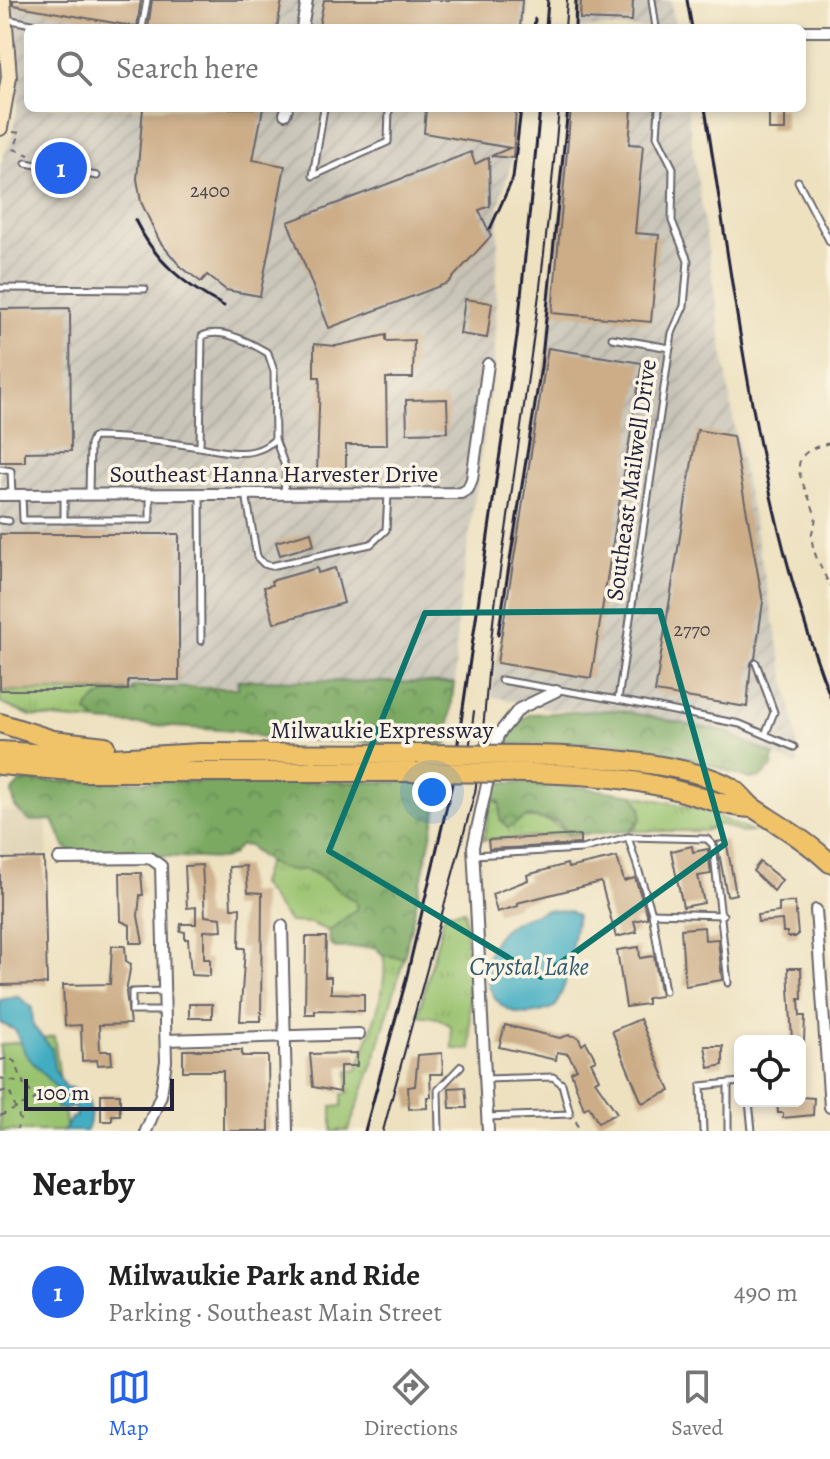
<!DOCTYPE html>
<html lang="en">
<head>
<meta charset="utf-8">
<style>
  body { margin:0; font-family:Alegreya,serif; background:#f2f2f2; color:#222 }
  .controls { position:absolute; right:24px; bottom:24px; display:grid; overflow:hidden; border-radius:12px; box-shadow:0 4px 12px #0003 }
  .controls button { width:72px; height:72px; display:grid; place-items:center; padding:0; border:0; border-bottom:2px solid #e0e0e0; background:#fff; color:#222; font:40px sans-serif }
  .scale { position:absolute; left:24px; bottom:20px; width:150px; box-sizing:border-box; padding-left:8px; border:4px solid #22223b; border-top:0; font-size:22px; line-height:28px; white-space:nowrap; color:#22223b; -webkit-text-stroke:6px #fcf5e5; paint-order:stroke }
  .you { position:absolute; left:432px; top:792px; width:28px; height:28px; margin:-20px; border:6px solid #fff; border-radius:50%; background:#1a73e8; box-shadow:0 0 0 12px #1a73e833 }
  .badge { display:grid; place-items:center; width:52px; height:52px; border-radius:50%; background:#2563eb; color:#fff; font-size:26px; font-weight:700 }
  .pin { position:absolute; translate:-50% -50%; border:4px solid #fff; box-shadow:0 2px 8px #0006 }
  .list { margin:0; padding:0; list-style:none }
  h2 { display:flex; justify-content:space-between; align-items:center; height:104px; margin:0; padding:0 32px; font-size:34px }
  h2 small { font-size:26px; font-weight:400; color:#767676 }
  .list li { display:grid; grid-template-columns:52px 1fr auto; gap:24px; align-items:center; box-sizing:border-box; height:112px; padding:0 32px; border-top:2px solid #e0e0e0 }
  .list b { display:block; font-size:30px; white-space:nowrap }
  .list p { margin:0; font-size:26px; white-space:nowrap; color:#767676 }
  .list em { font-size:26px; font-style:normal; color:#767676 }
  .icon { flex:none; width:44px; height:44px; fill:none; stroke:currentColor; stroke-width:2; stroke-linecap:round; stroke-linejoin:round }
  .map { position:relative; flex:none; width:830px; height:1131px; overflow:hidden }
  .search { position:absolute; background:#fff; box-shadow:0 4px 12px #0003; left:24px; right:24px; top:24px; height:88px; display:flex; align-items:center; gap:20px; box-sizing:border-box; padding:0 28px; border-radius:12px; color:#767676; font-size:30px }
  .sheet { height:216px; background:#fff }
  nav { display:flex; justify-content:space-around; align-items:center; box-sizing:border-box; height:112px; border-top:2px solid #e0e0e0; background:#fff; font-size:22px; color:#767676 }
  nav a { display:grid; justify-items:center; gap:4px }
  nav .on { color:#2563eb }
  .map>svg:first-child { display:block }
</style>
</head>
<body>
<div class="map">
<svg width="830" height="1131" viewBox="0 0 830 1131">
  <defs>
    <pattern id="industrial-furrows" width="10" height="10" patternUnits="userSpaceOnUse" patternTransform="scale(2)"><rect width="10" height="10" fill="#c8c4b8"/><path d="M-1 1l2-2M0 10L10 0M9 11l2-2" fill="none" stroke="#aca89f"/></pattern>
    <pattern id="grass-tufts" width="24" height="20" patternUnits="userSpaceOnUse" patternTransform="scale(2)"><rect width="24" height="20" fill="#9ac36f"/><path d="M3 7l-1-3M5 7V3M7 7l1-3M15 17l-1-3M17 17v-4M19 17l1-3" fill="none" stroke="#84a761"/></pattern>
    <pattern id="forest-crowns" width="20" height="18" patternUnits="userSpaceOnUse" patternTransform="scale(2)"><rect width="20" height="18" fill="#7ba962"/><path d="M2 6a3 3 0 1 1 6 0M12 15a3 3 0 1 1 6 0" fill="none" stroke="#648952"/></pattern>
  </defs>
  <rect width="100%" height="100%" fill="#fcf5e5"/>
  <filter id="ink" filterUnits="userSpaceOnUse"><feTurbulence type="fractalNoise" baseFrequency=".0125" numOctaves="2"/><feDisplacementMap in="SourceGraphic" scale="16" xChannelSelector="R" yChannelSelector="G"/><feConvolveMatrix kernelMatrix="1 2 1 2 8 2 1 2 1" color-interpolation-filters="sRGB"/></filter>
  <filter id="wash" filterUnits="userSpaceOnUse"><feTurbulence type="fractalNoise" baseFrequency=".006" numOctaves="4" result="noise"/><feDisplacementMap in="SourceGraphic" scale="32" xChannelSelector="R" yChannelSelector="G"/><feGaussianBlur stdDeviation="1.8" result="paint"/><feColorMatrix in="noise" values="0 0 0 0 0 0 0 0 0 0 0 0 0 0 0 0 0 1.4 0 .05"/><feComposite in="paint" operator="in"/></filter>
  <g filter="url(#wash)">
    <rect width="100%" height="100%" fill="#ede1c0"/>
    <polygon fill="#dfd3b5" points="0,810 46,816 48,855 0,854"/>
    <g fill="url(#industrial-furrows)">
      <polygon points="12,0 528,0 526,28 28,28 28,108 515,108 511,162 499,206 494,364 457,622 455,688 132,685 132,694 0,694 0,166 13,134 18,100"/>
      <polygon points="579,0 671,0 675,28 578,28"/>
      <polygon points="571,108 687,108 735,431 796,730 798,766 726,734 615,712 549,709 491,696 547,348"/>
    </g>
    <g fill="url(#grass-tufts)" stroke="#5e7255" stroke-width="2">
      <polygon points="0,691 116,691 89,706 88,712 98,722 31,716 0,703"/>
      <polygon points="634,795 700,809 752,832 742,833 720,824 705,831 629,831 637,827 641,808"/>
      <path d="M492 798 501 805 500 819C531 818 545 813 570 835L483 840Z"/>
      <path d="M267 863C280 867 293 867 305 870 325 874 337 893 355 900L357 909 329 931 310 923 289 922 260 884Z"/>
      <polygon points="465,910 471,1049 453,1049 451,1026 438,1018 418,1015 445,913"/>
      <path d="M383 955 404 958 373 1064 348 1131H332V1107L342 1106V1094L348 1093V1071L357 1070C367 1041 391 983 383 955Z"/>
    </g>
    <g fill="url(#forest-crowns)" stroke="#4e664e" stroke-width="2">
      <path d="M238 680 454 683 447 744 273 739 235 731 98 722 87 712C93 693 116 691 133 691V687L238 688Z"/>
      <polygon points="617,710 725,732 774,755 772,767 761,777 750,779 688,757 613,742 504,745 517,723 530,714"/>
      <path d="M21 781 443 782 404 958 383 955 375 947 336 948 330 945 329 931 357 909 355 900C337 893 325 875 306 870 302 869 297 871 293 870 274 869 262 859 249 846L240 845 232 855 223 859C173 857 124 853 74 854L65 847 53 820 29 821 15 807 12 791Z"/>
      <polygon points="496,782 565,785 634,795 641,808 641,819 629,831 570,835 558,822 528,816 508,828 500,819 500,802 492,798"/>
    </g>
    <polygon fill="#9ac36f" stroke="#5e7255" stroke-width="2" points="54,1036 67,1131 0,1131 0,1045"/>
    <g fill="#43adc2" stroke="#32687e" stroke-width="2">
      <path d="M546 910 570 911 577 916 565 984 556 1006C493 1037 468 967 501 932 513 919 531 916 546 910Z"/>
      <path d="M18 996 32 1008 33 1026 52 1049 54 1068 65 1087C90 1090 95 1110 87 1131H64L71 1118 76 1117 75 1109 70 1105 69 1109 57 1108V1089L26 1055 15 1030 0 1023V1000Z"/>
    </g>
    <g id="blocks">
      <g fill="#ccad88">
        <polygon points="13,0 141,0 137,27 13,5"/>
        <polygon points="152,0 282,0 277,28 148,28"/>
        <polygon points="324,0 522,0 520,28 332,28 319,26"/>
        <polygon points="581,0 633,0 632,21 580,19"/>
        <polygon points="143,108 263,108 253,160 285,166 260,296 226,290 207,275 201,282 180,266 160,242 141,202 137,179"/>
        <polygon points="426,108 516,108 513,158 491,156 510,148 424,133"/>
        <polygon points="571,108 632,108 629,144 643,145 635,233 659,235 651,322 552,313"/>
        <rect x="769" y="108" width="16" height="22"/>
        <polygon points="471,152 475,164 489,157 490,206 479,210 491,236 448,283 329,328 288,222"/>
        <polygon points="465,299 492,303 487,338 460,334"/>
        <polygon points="70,308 71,451 25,452 25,462 0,462 0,309"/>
        <polygon points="386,335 386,341 414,340 413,378 386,378 387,445 346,445 346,473 317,472 320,377 314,377 314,344 336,346"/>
        <polygon points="548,348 642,363 591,678 497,663"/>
        <polygon points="447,399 448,432 407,433 406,400"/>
        <polygon points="697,430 733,436 763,602 755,658 751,663 747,707 655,692"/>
        <polygon points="311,532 314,545 280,555 276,542"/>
        <polygon points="0,534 179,534 179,680 128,680 128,690 0,690"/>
        <polygon points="317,568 318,573 335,568 344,603 274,623 264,587 272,585 271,581"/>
        <polygon points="580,835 580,844 489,849 488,840"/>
        <polygon points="726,840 736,894 727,896 717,842"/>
        <polygon points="692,846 693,852 708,849 711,874 698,876 704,903 683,907 671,851"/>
        <polygon points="617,857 624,881 635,878 647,914 647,918 634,921 637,932 616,937 601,882 517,903 518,906 497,912 492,894 528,880 527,875 567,864 568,868"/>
        <polygon points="44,858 47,984 0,985 0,859"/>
        <polygon points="760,862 782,880 774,891 753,871"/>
        <polygon points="202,865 205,916 221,918 222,930 204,931 204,959 210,959 210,976 191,975 188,939 185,939 185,932 180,931 181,924 196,924 196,907 187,908 185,866"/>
        <polygon points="246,866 248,892 262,893 261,1021 240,1021 245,948 239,948 240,908 231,908 229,867"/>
        <polygon points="120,873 141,873 143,895 140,895 138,916 143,943 130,943 130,925 121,921"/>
        <polygon points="795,902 798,935 795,937 787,937 787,932 783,932 782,920 758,922 757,915 779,912 779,903"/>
        <polygon points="704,927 705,940 718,939 722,980 685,986 681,929"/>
        <polygon points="306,937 326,937 325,977 331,977 331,993 364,994 364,1011 315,1010 315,1014 305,1014"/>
        <polygon points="112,946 125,946 126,961 131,964 126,992 130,1024 99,1025 100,1051 111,1051 112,1064 98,1065 97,1060 82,1061 81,1025 65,1026 63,985 110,984"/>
        <polygon points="639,947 640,958 654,956 661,996 647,998 647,1004 626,1007 617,950"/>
        <polygon points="788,968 801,968 802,999 799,999 800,1016 805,1016 804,1041 792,1041"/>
        <rect x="189" y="1004" width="23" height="14"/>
        <polygon points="640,1019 670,1091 642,1103 612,1031"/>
        <polygon points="505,1025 560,1038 569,1035 578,1037 582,1045 586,1042 596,1060 591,1062 599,1079 595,1081 617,1113 598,1123 589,1106 584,1109 571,1072 577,1069 568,1054 557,1052 556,1060 499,1047"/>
        <polygon points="705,1046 723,1046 723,1065 709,1068"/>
        <polygon points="183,1050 242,1050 242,1056 268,1056 269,1131 223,1131 223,1071 183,1071"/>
        <polygon points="357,1053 357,1066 340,1066 340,1092 313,1087 310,1054"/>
        <polygon points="442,1053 443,1074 430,1074 431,1097 427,1097 427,1108 409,1109 408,1087 415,1086 418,1055"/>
        <polygon points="465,1087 467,1108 450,1108 449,1088"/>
        <polygon points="101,1094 120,1094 120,1115 112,1115 112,1121 101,1121"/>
        <polygon points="800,1097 814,1098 813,1115 783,1118 783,1113 778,1113 777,1101 800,1101"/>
      </g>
    </g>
  </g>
  <g filter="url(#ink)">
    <use href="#blocks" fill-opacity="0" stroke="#69656a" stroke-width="2"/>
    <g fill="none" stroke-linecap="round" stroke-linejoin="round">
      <defs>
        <g id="lane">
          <polyline points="652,0 656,28"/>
          <polyline points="6,19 52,28"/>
          <polyline points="142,28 147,0"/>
          <polyline points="324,108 313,176 388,142 389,108"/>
          <polyline points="26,163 97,176"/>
          <polyline points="798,181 830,242"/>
          <polyline points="0,288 145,289"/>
          <polyline points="612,338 670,348"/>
          <polyline points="275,439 286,469 284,493"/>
          <polyline points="0,469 11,471 12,494"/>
          <path d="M89 494 90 444 93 437C126 437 159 441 192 446 211 448 235 456 254 451 262 449 270 444 275 439L274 371 268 353C251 343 222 327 202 336L200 447"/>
          <polyline points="246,494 257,557 264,564 271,566 371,544 386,530 388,495"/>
          <polyline points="22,495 23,520 150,520 150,495"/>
          <polyline points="200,495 201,641"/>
          <polyline points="0,520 9,521"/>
          <polyline points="64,520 64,496"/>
          <polyline points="756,663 774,712 766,733"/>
          <polyline points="501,680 618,700 672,333 684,306 688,261 672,221 673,168 657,136 659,108"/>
          <polyline points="618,700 740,724 794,747"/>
          <polyline points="628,837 652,913 665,991"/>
          <polyline points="473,855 582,849 628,837 707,839 713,845 728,983"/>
          <polyline points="652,913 723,915"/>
          <polyline points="164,991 132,992 132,1011 164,1011"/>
          <polyline points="486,1079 553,1077 562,1084 570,1114 487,1117"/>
          <polyline points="749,1101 752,1131"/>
          <polyline points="439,1131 438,1090 461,1066"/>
          <polyline points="703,1131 701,1086 740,1082"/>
          <polyline points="728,1131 728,1083"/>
        </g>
        <g id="street">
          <polyline points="302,28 307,0"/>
          <polyline points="802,31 830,31"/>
          <polyline points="285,114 287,108"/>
          <polyline points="0,495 461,493 468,489 472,479 488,364"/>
          <polyline points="59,859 150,858 161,866 166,1061 161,1095 146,1131"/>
          <polyline points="816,910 830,1107"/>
          <polyline points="282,926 287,1131"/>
          <polyline points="166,1040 359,1034"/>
          <polyline points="488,1131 473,847 498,735 519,709 556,691"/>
        </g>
        <polyline id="secondary" points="0,128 9,77 3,0"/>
        <g id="highway">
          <polyline points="0,723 53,740 105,746"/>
          <polyline points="0,751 112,758 200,753 420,754"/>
          <path d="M533 755C583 756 690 762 732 788 741 793 746 803 755 809 781 826 807 841 830 863"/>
          <polyline points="0,765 84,772 416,772"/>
          <path d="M529 773C571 774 613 776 654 785 688 791 718 806 752 808"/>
        </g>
      </defs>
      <use href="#lane" stroke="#69656a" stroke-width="9"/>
      <use href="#street" stroke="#69656a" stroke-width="14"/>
      <use href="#secondary" stroke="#69656a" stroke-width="18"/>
      <use href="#highway" stroke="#69656a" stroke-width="22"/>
      <g stroke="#69656a" stroke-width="2" stroke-dasharray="6 6" stroke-linecap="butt">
        <polyline points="13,132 20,133 14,149 29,155"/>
        <path d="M830 443C776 455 807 483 815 515 817 522 813 526 812 533 810 550 823 571 830 586"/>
        <polyline points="0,1060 9,1058 15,1062 24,1084 0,1078"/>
        <polyline points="0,1092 9,1090 20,1120 17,1129"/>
        <polyline points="0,1116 36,1099 25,1085"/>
        <polyline points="576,1121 579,1131"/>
      </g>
      <use href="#lane" stroke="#fff" stroke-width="5"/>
      <use href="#street" stroke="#fff" stroke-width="10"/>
      <use href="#secondary" stroke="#f9e7c3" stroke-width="14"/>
      <use href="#highway" stroke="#f0c369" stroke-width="18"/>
      <g stroke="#22223b" stroke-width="2">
        <polyline points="565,28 567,0"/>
        <polyline points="467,766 474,711"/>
        <path d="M383 1131 475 792C486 727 487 662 496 598 520 435 545 273 559 108"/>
      </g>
      <g stroke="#22223b" stroke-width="3">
        <polyline points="687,0 692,28"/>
        <polyline points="534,28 535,19"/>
        <polyline points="546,28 548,0"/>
        <polyline points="575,28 576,0"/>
        <path d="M705 108C737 306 758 508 830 696"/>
        <path d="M135 220C155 261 184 285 224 306"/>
        <polyline points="490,229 513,178 521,108"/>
        <polyline points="498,635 541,367 568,108"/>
        <polyline points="365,1131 405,984 452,784 517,336 540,108"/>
      </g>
      <defs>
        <g id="highway-bridge">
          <polyline points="420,754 533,755"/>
          <polyline points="416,772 529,773"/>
        </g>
      </defs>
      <use href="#highway-bridge" stroke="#69656a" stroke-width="22" stroke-linecap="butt"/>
      <use href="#highway-bridge" stroke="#f0c369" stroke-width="18"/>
    </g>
  </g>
  <path fill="none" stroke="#0f766e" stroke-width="6" stroke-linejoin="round" d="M660 611 725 844 541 977 329 851 425 613Z"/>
  <g text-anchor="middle" stroke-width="7" stroke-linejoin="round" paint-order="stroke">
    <g font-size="20" fill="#4c454e">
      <text x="210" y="197">2400</text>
      <text x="692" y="636">2770</text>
    </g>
    <g font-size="24" fill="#22223b" stroke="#fcf5e5">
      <text x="274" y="482">Southeast Hanna Harvester Drive</text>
      <text transform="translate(631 480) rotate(-82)" y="8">Southeast Mailwell Drive</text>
      <text x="382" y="738">Milwaukie Expressway</text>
    </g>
    <g font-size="26" font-style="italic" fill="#2f5a71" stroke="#fcf5e5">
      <text x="529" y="975">Crystal Lake</text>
    </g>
  </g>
</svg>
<div class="controls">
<button><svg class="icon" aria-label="locate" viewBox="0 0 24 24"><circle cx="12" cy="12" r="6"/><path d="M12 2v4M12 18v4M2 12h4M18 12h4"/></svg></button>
</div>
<div class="scale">100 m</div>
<div class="you"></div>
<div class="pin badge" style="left:61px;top:168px">1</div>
<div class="search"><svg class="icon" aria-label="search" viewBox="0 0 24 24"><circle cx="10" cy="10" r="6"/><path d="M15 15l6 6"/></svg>Search here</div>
</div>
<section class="sheet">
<h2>Nearby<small></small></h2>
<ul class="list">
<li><span class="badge">1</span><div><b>Milwaukie Park and Ride</b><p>Parking · Southeast Main Street</p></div><em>490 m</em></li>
</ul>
</section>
<nav>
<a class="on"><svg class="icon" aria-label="map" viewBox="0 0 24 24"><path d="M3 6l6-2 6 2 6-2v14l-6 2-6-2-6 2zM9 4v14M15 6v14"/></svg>Map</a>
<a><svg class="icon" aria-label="directions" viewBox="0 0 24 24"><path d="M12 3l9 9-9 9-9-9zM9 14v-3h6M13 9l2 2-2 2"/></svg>Directions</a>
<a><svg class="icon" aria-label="saved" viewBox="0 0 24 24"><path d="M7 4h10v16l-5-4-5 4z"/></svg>Saved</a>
</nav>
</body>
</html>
